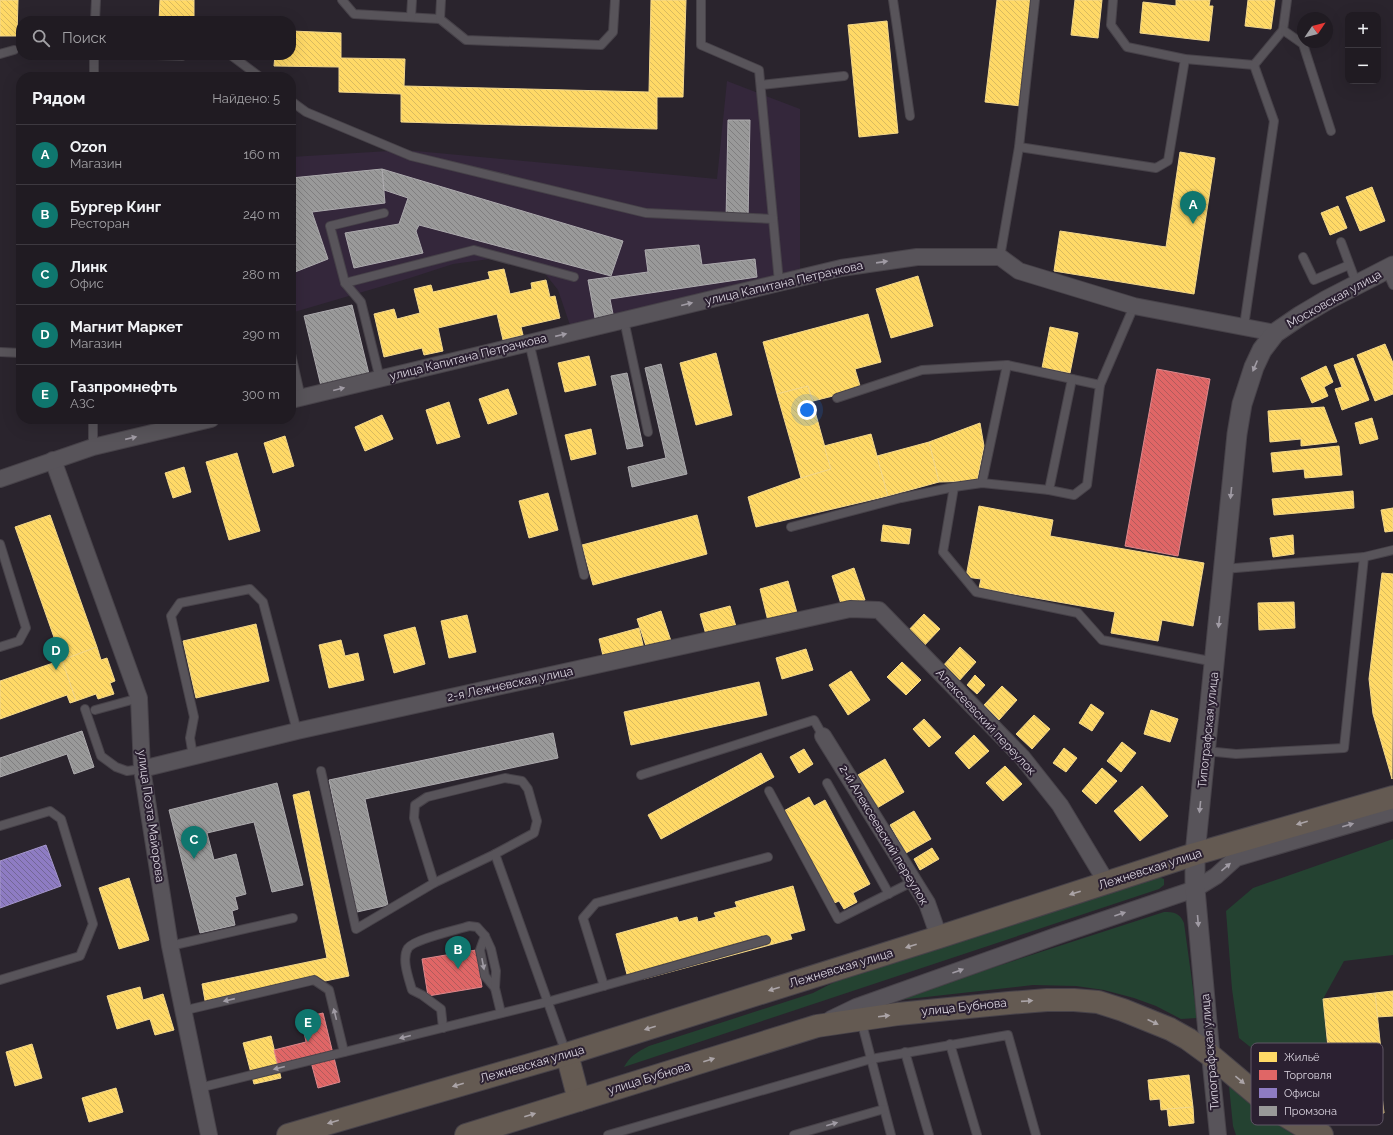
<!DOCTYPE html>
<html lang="ru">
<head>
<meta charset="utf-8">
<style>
  body { margin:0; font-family:Raleway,sans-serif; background:#28242a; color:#f1f3f6 }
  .controls { position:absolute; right:12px; top:12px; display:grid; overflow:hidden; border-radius:8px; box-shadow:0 4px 16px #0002 }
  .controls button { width:36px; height:36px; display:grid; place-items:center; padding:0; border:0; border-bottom:1px solid #3d3940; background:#201b22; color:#f1f3f6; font:20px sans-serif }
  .compass { position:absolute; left:1297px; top:12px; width:36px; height:36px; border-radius:50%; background:#201b22; box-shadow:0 4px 16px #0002; rotate:55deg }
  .you { position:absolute; left:807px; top:410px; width:14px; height:14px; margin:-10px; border:3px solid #fff; border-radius:50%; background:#1a73e8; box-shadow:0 0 0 6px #1a73e833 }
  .badge { display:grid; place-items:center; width:26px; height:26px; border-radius:50%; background:#0f766e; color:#fff; font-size:13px; font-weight:700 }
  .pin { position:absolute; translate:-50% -33px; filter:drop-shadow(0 1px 2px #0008) }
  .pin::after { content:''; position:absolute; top:21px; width:14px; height:12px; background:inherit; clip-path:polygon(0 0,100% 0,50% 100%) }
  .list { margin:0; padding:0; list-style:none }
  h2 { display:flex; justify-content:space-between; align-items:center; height:52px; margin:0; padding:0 16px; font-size:17px }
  h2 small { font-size:13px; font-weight:400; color:#a2a1a5 }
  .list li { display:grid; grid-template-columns:26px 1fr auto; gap:12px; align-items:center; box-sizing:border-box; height:60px; padding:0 16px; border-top:1px solid #3d3940 }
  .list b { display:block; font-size:15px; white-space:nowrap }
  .list p { margin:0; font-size:13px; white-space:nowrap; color:#a2a1a5 }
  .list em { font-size:13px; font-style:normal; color:#a2a1a5 }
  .icon { flex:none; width:22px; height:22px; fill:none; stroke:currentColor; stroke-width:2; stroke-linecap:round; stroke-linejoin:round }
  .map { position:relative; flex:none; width:1393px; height:1135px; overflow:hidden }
  .search { position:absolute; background:#201b22; box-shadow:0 4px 16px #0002; left:16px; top:16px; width:280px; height:44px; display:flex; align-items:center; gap:10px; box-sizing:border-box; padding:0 14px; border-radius:16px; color:#a2a1a5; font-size:15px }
  .panel { position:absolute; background:#201b22; box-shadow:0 4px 16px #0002; left:16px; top:72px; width:280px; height:352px; border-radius:16px }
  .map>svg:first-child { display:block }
</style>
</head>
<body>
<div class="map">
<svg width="1393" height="1135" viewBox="0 0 1393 1135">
  <defs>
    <pattern id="homes-back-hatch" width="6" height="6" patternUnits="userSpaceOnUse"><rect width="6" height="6" fill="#ffd966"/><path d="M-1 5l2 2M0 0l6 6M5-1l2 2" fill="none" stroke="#d9ba5f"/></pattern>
    <pattern id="shops-back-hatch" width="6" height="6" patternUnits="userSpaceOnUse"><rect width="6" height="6" fill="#e06666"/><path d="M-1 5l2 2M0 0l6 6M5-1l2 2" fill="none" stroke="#b15b5c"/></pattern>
    <pattern id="offices-back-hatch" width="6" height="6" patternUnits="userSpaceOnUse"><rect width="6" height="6" fill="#8e7cc3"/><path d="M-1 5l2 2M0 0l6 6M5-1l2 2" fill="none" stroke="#736796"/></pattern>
    <pattern id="industry-back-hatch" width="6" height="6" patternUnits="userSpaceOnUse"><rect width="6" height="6" fill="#999"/><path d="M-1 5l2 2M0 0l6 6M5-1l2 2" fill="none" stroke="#7f7e7f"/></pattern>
  </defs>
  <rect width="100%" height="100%" fill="#2a242d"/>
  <polygon fill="#34273b" points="727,81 800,109 800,286 573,334 558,290 543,271 497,258 453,264 410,278 291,313 291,157 405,150 717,179"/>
  <g fill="#244231">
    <polygon points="1393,839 1393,955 1344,961 1323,999 1332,1112 1239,1038 1232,989 1226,911 1253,888"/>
    <path d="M1159 877 1164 879V885L1159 889 624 1067C630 1056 637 1052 649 1046L813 993 858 970Z"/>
    <path d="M1164 912C1174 912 1180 913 1184 923L1197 1018 1181 1019 1156 1006 1134 998 1104 990 1076 986 1033 985 890 1001Z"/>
    <polygon points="1229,1086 1264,1116 1294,1135 1236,1135 1233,1126"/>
  </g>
  <g fill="url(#homes-back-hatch)" stroke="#f4d88b">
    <polygon points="0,0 18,0 17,36 0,36"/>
    <polygon points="160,0 194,0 194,21 159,21"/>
    <polygon points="651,0 686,0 683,97 657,97 657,129 401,122 401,94 339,92 339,67 274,66 275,55 291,55 291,31 341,33 341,58 405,59 404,86 649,92"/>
    <polygon points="997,0 1034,0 1021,106 985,102"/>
    <polygon points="1075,0 1102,0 1098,38 1071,35"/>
    <polygon points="1176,0 1210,0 1209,6 1213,6 1209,41 1140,33 1143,2 1176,6"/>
    <polygon points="1248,0 1275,0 1271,29 1245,26"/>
    <polygon points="887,21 898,133 859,137 848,25"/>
    <polygon points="1180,152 1215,158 1194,294 1054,271 1060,231 1166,247"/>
    <polygon points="1372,187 1385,221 1360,231 1346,197"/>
    <polygon points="1338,206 1347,228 1330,235 1321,213"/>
    <polygon points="504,269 510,294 532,289 531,283 546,280 550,297 555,296 560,318 521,327 523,335 503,340 497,314 438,328 443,351 424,355 422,348 384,357 374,314 394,309 397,319 420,313 414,289 431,285 433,292 490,279 488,272"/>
    <polygon points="918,276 933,326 891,338 876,289"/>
    <polygon points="868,314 881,362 855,369 861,389 813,401 808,386 777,394 763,342"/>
    <polygon points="1050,327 1078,333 1070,373 1042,368"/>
    <polygon points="1385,344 1393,363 1393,394 1375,401 1357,355"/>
    <polygon points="716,353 732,415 696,425 680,363"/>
    <polygon points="589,356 596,385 565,392 558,363"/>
    <polygon points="1353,358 1369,400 1342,410 1335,389 1342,387 1334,365"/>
    <polygon points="1326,366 1333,382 1324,387 1328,396 1312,403 1301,378"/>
    <polygon points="808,386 831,469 801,478 777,394"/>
    <polygon points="508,389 517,414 488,424 479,399"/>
    <polygon points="449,402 460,437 437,444 426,410"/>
    <polygon points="1324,407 1337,442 1301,446 1301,439 1270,442 1268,411"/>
    <polygon points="382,415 393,439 365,451 355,427"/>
    <polygon points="1372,418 1378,439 1360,444 1355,423"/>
    <polygon points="980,423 984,446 977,481 939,482 929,442"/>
    <polygon points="591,429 596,454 571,460 565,435"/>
    <polygon points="871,434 888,496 756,527 748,497 801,478 831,469 824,446"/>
    <polygon points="285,436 294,466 273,473 264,443"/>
    <polygon points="929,442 939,482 888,496 877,456"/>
    <polygon points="1339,446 1342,475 1305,478 1304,469 1273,472 1271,453"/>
    <polygon points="237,453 260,531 229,540 206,462"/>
    <polygon points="184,467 191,492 173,498 165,473"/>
    <polygon points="1353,491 1354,508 1274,515 1272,499"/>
    <polygon points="548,493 558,530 529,538 519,501"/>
    <polygon points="979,506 1053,520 1050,536 1204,563 1193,626 1162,620 1158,641 1111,633 1115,612 979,588 981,579 966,577"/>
    <polygon points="1393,508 1393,531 1385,532 1381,510"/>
    <polygon points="50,515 97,647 62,660 15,527"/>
    <polygon points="697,515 707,554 593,585 582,545"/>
    <polygon points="883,525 911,529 909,544 881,541"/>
    <polygon points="1293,535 1294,554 1273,557 1270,538"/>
    <polygon points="854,568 865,600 842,607 832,576"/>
    <polygon points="1382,573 1393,574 1392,779 1373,714 1369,679"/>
    <polygon points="788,581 797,613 768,621 760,589"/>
    <polygon points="1294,602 1295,628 1259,630 1258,603"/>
    <polygon points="730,606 737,630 707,638 700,614"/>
    <polygon points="661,611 671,641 647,649 637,619"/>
    <polygon points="924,614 940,629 920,650 904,635"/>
    <polygon points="467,615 476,652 449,658 441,621"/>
    <polygon points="256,624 269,681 196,698 183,641"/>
    <polygon points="415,627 425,664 394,673 384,635"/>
    <polygon points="639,628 644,649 604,660 599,639"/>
    <polygon points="341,640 345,656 358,653 364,680 329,688 319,645"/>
    <polygon points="97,647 101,660 107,658 115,681 110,683 114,694 98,699 96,694 76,701 62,660"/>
    <polygon points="960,647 976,662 958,682 942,667"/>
    <polygon points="806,649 813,670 782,679 776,658"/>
    <polygon points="62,660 76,701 70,703 67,695 0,719 0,681"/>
    <polygon points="902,662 921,680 906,695 887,677"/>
    <polygon points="851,671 870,700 848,715 829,685"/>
    <polygon points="975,675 985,685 977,694 967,685"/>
    <polygon points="759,682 767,715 631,745 624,712"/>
    <polygon points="1002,686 1017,700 999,720 984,705"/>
    <polygon points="1091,704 1104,713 1092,731 1079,723"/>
    <polygon points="1151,710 1178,719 1170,742 1144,734"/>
    <polygon points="1034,715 1050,729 1032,749 1016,734"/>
    <polygon points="924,719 941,737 929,747 913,729"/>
    <polygon points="974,735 989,751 969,769 955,753"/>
    <polygon points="1122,742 1136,753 1121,772 1107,761"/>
    <polygon points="1064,748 1077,758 1066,772 1053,763"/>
    <polygon points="804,749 813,764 799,773 790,757"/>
    <polygon points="761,753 774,777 661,839 648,815"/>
    <polygon points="885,759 904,792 877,808 858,775"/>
    <polygon points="1005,766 1022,784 1003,801 986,783"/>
    <polygon points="1102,768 1117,781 1096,804 1082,791"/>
    <polygon points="1142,786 1168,816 1140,841 1114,811"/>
    <polygon points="309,791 349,976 206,1006 202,984 327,958 293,795"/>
    <polygon points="809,797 814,806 825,800 870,884 853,893 857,902 844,909 839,901 832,904 782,812"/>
    <polygon points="914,811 931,839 906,853 890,825"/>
    <polygon points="932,848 939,859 920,870 914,859"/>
    <polygon points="129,878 149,940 119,949 99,888"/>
    <polygon points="793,886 805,930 790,934 792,939 644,979 643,974 628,978 616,934 677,917 679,922 697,917 698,922 716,917 714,913 737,907 735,902"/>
    <polygon points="140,987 143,1000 163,994 174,1030 155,1035 150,1019 117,1029 107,996"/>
    <polygon points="1393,991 1393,1016 1377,1017 1375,993"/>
    <polygon points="1375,993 1382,1060 1330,1067 1323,999"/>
    <polygon points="271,1036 281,1078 254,1084 243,1043"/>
    <polygon points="32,1044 42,1078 15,1086 6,1052"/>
    <polygon points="1348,1064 1352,1099 1382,1096 1384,1113 1337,1119 1330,1067"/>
    <polygon points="1189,1075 1193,1107 1161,1110 1160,1099 1150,1100 1148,1080"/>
    <polygon points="116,1088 123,1112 89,1122 82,1098"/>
    <polygon points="1193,1107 1194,1123 1169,1126 1167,1109"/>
  </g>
  <g fill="url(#shops-back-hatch)" stroke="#de878b">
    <polygon points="1157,369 1210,379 1178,556 1125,546"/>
    <polygon points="476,950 482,987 428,996 422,959"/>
    <polygon points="323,1013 340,1082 318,1088 311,1062 279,1070 274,1050 306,1042 301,1018"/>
  </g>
  <polygon fill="url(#offices-back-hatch)" stroke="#a597cc" points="46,845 61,886 0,908 0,861"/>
  <g fill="url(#industry-back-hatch)" stroke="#adabae">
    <polygon points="728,120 750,120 748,220 726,220"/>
    <polygon points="382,169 623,241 611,276 419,225 416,231 423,253 354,268 345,233 399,224 408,198 384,190"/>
    <polygon points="382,169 385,203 312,212 328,259 295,272 291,262 291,178"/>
    <polygon points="699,245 702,265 755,259 757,277 610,299 613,314 595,318 588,280 648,272 645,250"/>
    <polygon points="352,305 369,374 321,386 304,316"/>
    <polygon points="661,364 687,474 632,487 628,467 666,458 645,368"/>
    <polygon points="627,373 643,446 627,449 611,376"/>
    <polygon points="82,731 94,767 74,774 67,754 0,777 0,758"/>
    <polygon points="553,733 558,758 365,799 388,905 357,912 329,780"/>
    <polygon points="277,783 303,885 272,892 254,822 207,833 214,860 236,854 246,894 235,897 238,909 232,911 235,925 200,933 169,810"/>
  </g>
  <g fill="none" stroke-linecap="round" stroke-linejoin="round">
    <defs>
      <g id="service">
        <polyline points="342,0 354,14 440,19"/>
        <polyline points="441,0 440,19 466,40 601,45 613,32 615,0"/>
        <polyline points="701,0 701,45 759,70 779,282"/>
        <polyline points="893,0 910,116"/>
        <polyline points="1113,0 1111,25 1127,47 1185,59 1254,65 1283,30 1287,0"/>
        <polyline points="411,17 412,0"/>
        <polyline points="95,21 96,0"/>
        <polyline points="1283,30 1303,44 1331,131"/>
        <polyline points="0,54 14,50"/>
        <polyline points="156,55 182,56"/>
        <polyline points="232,56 260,77"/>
        <polyline points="94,77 94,55"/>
        <polyline points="761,85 844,76"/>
        <polyline points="291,101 306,112 411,156 646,213 773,219"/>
        <polyline points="1019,147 1035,0"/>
        <polyline points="1341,242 1357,285"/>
        <polyline points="1000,257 1019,147 1156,168 1168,161 1185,59"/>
        <polyline points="1303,257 1314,280 1349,265"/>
        <polyline points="1386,269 1393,285"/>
        <polyline points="345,283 474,250 574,277"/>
        <polyline points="624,320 648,432"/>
        <polyline points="1244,326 1274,121 1254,65"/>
        <polyline points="529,342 584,575"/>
        <polyline points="0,352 21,353"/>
        <polyline points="291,354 301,398"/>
        <polyline points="380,379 361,302 345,283 330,226 384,213"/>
        <polyline points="837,398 922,370 1007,365 1100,385 1134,306"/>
        <polyline points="93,419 93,447"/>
        <polyline points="982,483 1007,365"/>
        <polyline points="954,487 943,552 976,592 1078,613 1102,640 1215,662"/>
        <polyline points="1049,490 1072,379"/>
        <polyline points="791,527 901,498 954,487 982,483 1049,490 1074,495 1087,485 1100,385"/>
        <polyline points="0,544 26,628 19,641 0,647"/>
        <polyline points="1224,569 1364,557 1393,550"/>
        <polyline points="85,709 101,756 116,767 127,771 142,769"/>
        <polyline points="95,710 139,698"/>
        <polyline points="1206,751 1236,754 1344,748 1364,557"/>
        <polyline points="193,756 190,738 194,717 171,616 180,603 250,589 263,602 297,731"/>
        <polyline points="321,771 356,929 434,883 495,854"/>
        <polyline points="641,775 814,720 823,736"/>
        <polyline points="827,783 889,894"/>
        <polyline points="769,791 838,919 914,881"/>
        <polyline points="0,826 50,811 61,819 93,924 80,956 0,980"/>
        <polyline points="434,883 414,818 415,805 427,797 505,778 522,781 528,789 537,821 534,833 495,854 566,1053"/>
        <polyline points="485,936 480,950 483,965 485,976 495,988"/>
        <polyline points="170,946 293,918"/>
        <polyline points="604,986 583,918 596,903 768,857"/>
        <polyline points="182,1011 314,980 329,990 344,1052"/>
        <polyline points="861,1020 891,1135"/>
        <path d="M443 1028 441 1009 422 995 412 990C409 979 401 959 408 948 414 939 457 930 469 926L477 927 485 936 491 949 496 971 495 988 501 1013"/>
        <polyline points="950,1044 977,1135"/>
        <polyline points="905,1052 929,1135"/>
        <polyline points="199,1088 547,1002 766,940"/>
        <polyline points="608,1135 871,1059 1008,1035 1036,1135"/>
        <polyline points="794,1135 884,1109"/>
      </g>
      <g id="minor">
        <polyline points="291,400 841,268 917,257 1000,257 1019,271 1134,306 1275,333"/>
        <polyline points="53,460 139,698 142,769 170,946 209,1135"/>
        <polyline points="0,479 93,447 211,419"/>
        <polyline points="823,736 927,903 939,937"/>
        <polyline points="142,769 297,731 850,609 879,610 1022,757 1060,805 1107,883"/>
        <polyline points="831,1019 856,1007 1056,936 1195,889 1216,876 1236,858 1393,812"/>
        <polyline points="1210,1055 1218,1135"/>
      </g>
      <polyline id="tertiary" points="1210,1055 1195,889 1195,854 1237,434 1242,404 1254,367 1262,350 1275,333 1300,316 1327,300 1393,266"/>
      <g id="trunk">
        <polyline points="567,1054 579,1100"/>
        <polyline points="288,1135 567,1054 939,937 1195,854 1393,797"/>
        <polyline points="466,1135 817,1026 898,1014 1009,1003 1047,1000 1074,1000 1098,1002 1123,1010 1170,1029 1188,1039 1210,1055 1274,1109 1314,1133 1322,1135"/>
      </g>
    </defs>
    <use href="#service" stroke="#474249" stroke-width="10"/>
    <use href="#minor" stroke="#474249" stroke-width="18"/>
    <use href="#tertiary" stroke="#474249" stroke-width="21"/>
    <use href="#trunk" stroke="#474249" stroke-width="24"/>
    <use href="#service" stroke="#58545a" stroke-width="8"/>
    <use href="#minor" stroke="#58545a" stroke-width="16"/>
    <use href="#tertiary" stroke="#58545a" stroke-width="19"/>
    <use href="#trunk" stroke="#645a52" stroke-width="22"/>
  </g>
  <defs><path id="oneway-solid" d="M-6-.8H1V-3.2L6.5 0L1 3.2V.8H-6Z"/></defs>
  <g fill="#a09ba4">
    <use href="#oneway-solid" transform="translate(882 262) rotate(-8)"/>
    <use href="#oneway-solid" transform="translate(687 304) rotate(-14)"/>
    <use href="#oneway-solid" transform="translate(561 335) rotate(-13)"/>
    <use href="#oneway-solid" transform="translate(1255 366) rotate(113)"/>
    <use href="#oneway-solid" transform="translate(339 389) rotate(-14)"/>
    <use href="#oneway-solid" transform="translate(131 438) rotate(-13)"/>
    <use href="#oneway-solid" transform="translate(1231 493) rotate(96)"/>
    <use href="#oneway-solid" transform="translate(1219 622) rotate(96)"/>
    <use href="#oneway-solid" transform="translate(1200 807) rotate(96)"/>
    <use href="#oneway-solid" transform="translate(1348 825) rotate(-16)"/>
    <use href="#oneway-solid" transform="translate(1226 867) rotate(-40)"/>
    <use href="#oneway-solid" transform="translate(1120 914) rotate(-19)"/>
    <use href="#oneway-solid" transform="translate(1198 921) rotate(85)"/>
    <use href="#oneway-solid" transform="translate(483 964) rotate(79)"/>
    <use href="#oneway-solid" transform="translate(958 971) rotate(-20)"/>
    <use href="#oneway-solid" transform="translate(229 1000) rotate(167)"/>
    <use href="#oneway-solid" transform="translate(335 1014) rotate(-104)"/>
    <use href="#oneway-solid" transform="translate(405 1037) rotate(166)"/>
    <use href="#oneway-solid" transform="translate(279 1068) rotate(166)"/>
    <use href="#oneway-solid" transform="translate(832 1124) rotate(-16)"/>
  </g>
  <g fill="#aba4a7">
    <use href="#oneway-solid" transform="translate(1302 823) rotate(164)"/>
    <use href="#oneway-solid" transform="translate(1075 893) rotate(162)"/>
    <use href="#oneway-solid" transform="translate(911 946) rotate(162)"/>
    <use href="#oneway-solid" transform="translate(774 989) rotate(163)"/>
    <use href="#oneway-solid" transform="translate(1027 1001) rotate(-4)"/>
    <use href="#oneway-solid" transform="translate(884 1016) rotate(-7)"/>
    <use href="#oneway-solid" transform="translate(1153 1022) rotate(25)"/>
    <use href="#oneway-solid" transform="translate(650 1028) rotate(163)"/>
    <use href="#oneway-solid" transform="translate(709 1060) rotate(-17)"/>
    <use href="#oneway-solid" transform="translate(1240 1080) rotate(40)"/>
    <use href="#oneway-solid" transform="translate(458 1085) rotate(164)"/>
    <use href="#oneway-solid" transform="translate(530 1115) rotate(-17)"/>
    <use href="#oneway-solid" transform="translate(333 1122) rotate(164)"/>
  </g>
  <g text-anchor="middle" stroke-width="4" stroke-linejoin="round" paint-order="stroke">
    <g font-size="12" fill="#dbd5e0" stroke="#2b2031">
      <text transform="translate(784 283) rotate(-13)" y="4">улица Капитана Петрачкова</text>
      <text transform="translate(1334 299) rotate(-29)" y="4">Московская улица</text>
      <text transform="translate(468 357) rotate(-14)" y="4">улица Капитана Петрачкова</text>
      <text transform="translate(510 684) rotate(-12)" y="4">2-я Лежневская улица</text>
      <text transform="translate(986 722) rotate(47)" y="4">Алексеевский переулок</text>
      <text transform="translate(1208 730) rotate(-84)" y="4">Типографская улица</text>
      <text transform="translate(151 816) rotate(82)" y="4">улица Поэта Майорова</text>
      <text transform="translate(884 835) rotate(59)" y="4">2-й Алексеевский переулок</text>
      <text transform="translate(1150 869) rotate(-18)" y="4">Лежневская улица</text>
      <text transform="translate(841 968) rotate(-17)" y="4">Лежневская улица</text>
      <text transform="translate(964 1007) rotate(-6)" y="4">улица Бубнова</text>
      <text transform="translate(1210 1052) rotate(-95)" y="4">Типографская улица</text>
      <text transform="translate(532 1064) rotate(-16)" y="4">Лежневская улица</text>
      <text transform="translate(649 1078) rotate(-17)" y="4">улица Бубнова</text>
    </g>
  </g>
  <rect x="1251" y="1043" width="132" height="82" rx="6" fill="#2b2031" stroke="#605666" stroke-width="1"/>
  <rect x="1259" y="1052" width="18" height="10" fill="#ffd966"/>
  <rect x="1259" y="1070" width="18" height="10" fill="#e06666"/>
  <rect x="1259" y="1088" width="18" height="10" fill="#8e7cc3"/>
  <rect x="1259" y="1106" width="18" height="10" fill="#999"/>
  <g font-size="11" fill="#dbd5e0">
    <text x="1284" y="1061">Жильё</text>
    <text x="1284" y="1079">Торговля</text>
    <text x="1284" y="1097">Офисы</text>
    <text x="1284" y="1115">Промзона</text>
  </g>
</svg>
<div class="controls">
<button>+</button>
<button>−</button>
</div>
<svg class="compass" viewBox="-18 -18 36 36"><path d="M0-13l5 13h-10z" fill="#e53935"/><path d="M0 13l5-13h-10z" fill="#a2a1a5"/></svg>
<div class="you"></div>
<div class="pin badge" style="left:1193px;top:224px">A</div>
<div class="pin badge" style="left:458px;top:969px">B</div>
<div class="pin badge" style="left:194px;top:859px">C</div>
<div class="pin badge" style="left:56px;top:670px">D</div>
<div class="pin badge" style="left:308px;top:1042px">E</div>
<div class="search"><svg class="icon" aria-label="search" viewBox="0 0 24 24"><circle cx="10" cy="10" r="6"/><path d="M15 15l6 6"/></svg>Поиск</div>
<section class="panel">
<h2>Рядом<small>Найдено: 5</small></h2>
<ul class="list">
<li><span class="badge">A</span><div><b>Ozon</b><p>Магазин</p></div><em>160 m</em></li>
<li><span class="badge">B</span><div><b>Бургер Кинг</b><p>Ресторан</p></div><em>240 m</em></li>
<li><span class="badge">C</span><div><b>Линк</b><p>Офис</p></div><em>280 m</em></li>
<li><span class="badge">D</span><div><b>Магнит Маркет</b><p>Магазин</p></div><em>290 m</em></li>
<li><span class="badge">E</span><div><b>Газпромнефть</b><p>АЗС</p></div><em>300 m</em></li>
</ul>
</section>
</div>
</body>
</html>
